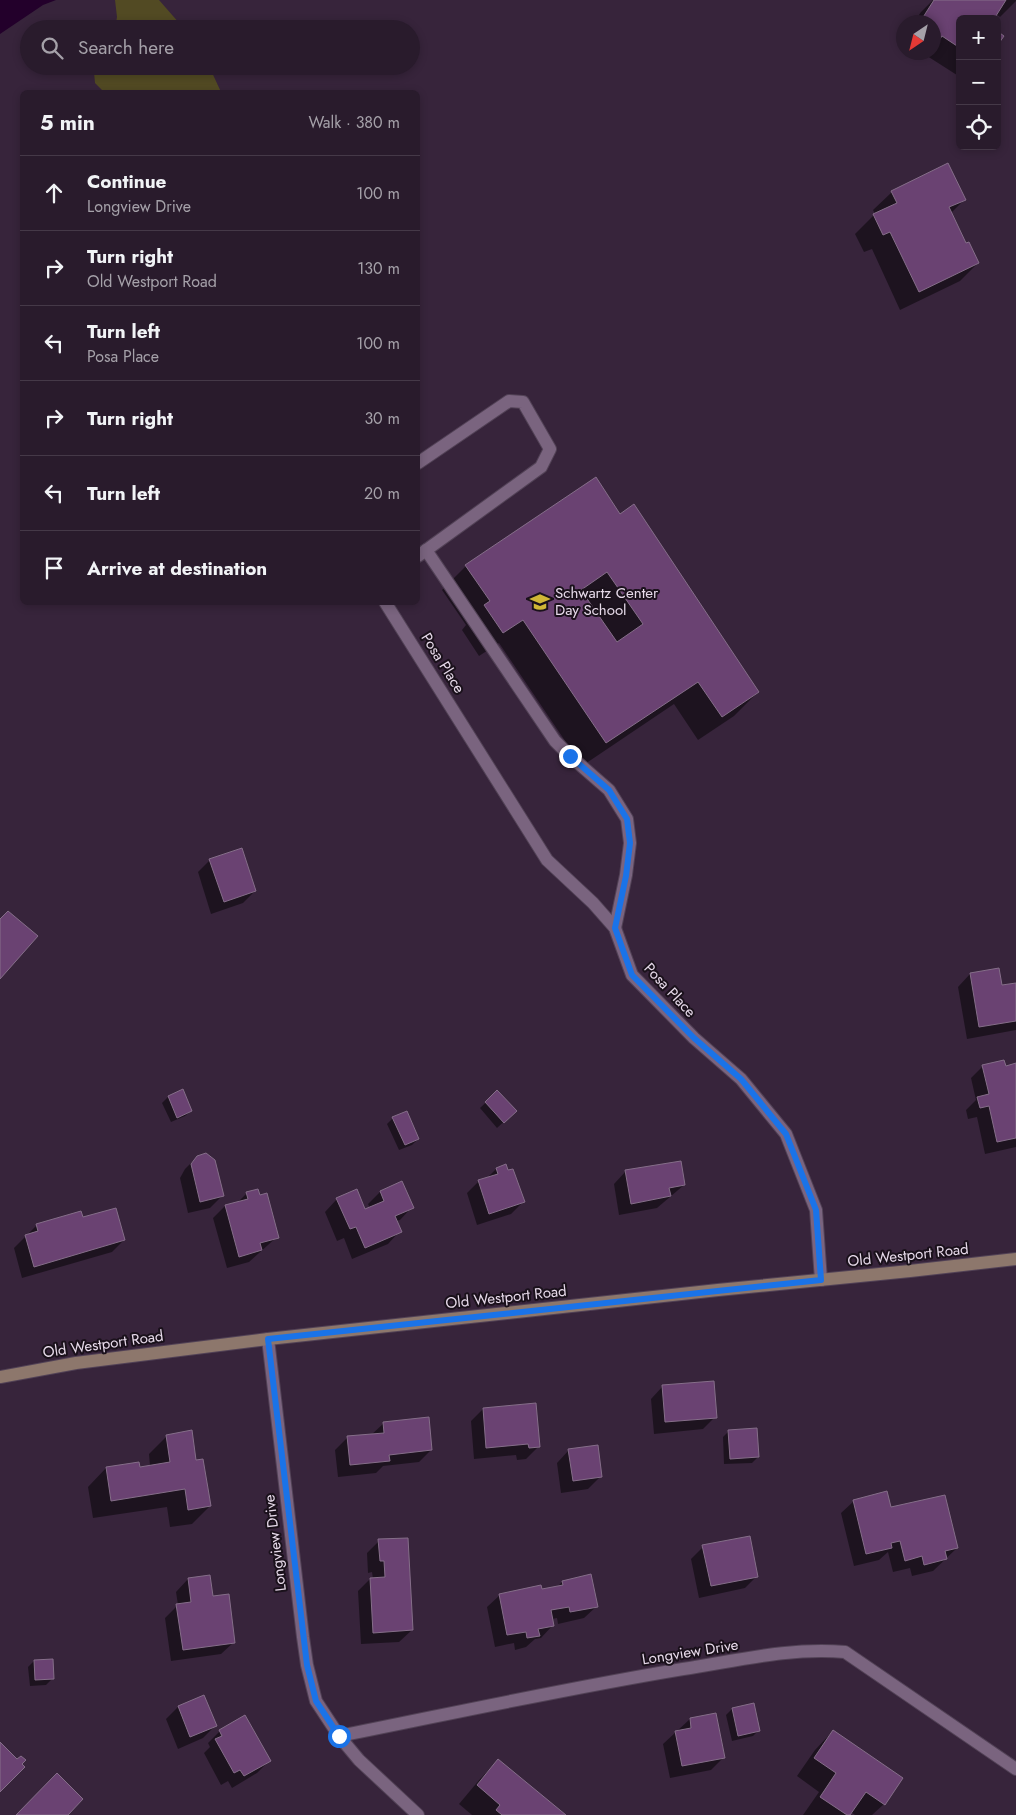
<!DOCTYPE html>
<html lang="en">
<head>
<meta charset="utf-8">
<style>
  body { margin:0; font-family:Jost,sans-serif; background:#312434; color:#f1f3f6 }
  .controls { position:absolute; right:15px; top:15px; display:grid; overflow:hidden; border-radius:8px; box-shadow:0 2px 8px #0003 }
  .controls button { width:45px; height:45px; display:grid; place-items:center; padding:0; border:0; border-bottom:1px solid #453948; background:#291b2c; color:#f1f3f6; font:25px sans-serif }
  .compass { position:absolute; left:896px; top:15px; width:45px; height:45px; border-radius:50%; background:#291b2c; box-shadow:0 2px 8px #0003; rotate:215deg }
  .stop { position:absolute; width:15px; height:15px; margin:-11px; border:4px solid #1a73e8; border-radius:50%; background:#fff }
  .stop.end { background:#1a73e8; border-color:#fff; box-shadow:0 1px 5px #0008 }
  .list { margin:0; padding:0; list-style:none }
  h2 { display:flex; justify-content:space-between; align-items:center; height:65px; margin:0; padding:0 20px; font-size:21px }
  h2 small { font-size:16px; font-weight:400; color:#a5a1a9 }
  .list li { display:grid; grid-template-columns:32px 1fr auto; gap:15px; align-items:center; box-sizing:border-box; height:75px; padding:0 20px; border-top:1px solid #453948 }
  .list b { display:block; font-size:19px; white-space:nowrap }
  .list p { margin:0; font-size:16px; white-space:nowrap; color:#a5a1a9 }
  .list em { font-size:16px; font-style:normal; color:#a5a1a9 }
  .icon { flex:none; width:28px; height:28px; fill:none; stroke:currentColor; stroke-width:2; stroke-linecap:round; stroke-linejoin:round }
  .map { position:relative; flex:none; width:1016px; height:1815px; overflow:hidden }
  .search { position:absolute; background:#291b2c; box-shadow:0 2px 8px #0003; left:20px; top:20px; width:400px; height:55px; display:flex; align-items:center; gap:12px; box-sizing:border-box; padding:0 18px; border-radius:28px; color:#a5a1a9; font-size:19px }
  .panel { position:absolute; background:#291b2c; box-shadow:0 2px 8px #0003; left:20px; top:90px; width:400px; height:515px; border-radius:8px }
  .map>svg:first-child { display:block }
</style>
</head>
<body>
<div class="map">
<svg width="1016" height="1815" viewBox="0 0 1016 1815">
  <rect width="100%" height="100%" fill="#37243b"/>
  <g fill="#524a23">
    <polygon points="115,0 159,0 180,24 183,29 115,29 117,17"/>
    <polygon points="98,66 209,66 221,92 104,92 95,83 94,72"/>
  </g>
  <polygon fill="#23002b" points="0,0 56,0 43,5 0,34"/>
  <g fill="#0007">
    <polygon points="933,0 1016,0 1016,1 1000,17 996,14 960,19 960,77 924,54 919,59 909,52 934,52 934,22 914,22 921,12"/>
    <polygon points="892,192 964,200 951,213 965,244 978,263 960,281 900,310 872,249 864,252 855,234 875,214 873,210"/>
    <polygon points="620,516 758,692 734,716 698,740 674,704 582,766 499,643 479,656 462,630 466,625 442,590 466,566"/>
    <polygon points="210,860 255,891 243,903 211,914 198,872"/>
    <polygon points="970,974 1001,987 1016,984 1016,1030 967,1039 958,987"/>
    <polygon points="1016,1065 1016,1147 985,1154 977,1117 968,1119 966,1110 976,1100 971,1078 983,1066 1005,1067"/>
    <polygon points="182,1091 191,1111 185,1116 171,1122 162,1103 168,1097"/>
    <polygon points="497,1092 509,1117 497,1128 480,1108"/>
    <polygon points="393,1118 418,1139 412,1145 399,1150 387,1124"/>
    <polygon points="197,1157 222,1196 210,1208 188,1213 180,1178 185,1169"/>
    <polygon points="496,1169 523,1202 511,1214 477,1225 467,1193 479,1181 487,1178"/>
    <polygon points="626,1171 684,1185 657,1208 619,1215 614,1184"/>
    <polygon points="380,1192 412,1207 400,1220 396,1221 400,1231 388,1244 352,1259 344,1238 337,1241 325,1212 337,1199 365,1211 370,1208 368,1204"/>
    <polygon points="247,1193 277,1237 249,1262 227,1268 213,1218 225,1206 237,1203"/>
    <polygon points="82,1219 124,1240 112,1252 22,1278 14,1248 37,1225"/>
    <polygon points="663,1386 715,1417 703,1429 654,1434 651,1399"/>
    <polygon points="483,1409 538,1447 526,1459 517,1460 516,1455 474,1459 471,1421"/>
    <polygon points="384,1423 431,1450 419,1462 383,1466 376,1473 338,1477 335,1450 347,1438 371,1435"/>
    <polygon points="729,1431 758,1457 752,1463 724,1464 723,1437"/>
    <polygon points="167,1436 195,1462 210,1506 192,1524 170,1527 167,1507 93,1518 88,1487 106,1468 150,1466 149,1454"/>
    <polygon points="569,1450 600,1477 588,1489 561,1493 557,1463"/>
    <polygon points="854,1501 890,1509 957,1548 933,1571 912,1576 910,1568 893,1572 888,1552 879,1560 854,1566 841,1513"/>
    <polygon points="379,1541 412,1630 399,1642 361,1644 358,1591 370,1579 373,1579 372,1572 368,1573 367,1553"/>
    <polygon points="703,1547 757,1576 745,1588 699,1598 691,1559"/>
    <polygon points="209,1577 212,1598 234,1642 221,1654 171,1661 165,1618 178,1605 176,1592 188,1579"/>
    <polygon points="562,1582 597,1606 584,1618 558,1624 557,1618 552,1619 553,1625 541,1638 535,1639 526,1647 515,1650 514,1643 495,1647 487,1607 500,1595 557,1587"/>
    <polygon points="34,1661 52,1679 46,1685 30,1686 28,1667"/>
    <polygon points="203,1697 215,1726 203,1738 178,1749 166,1719 178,1707"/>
    <polygon points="753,1704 759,1730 753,1736 732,1741 726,1715 732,1709"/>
    <polygon points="690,1719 723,1758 711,1770 670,1778 663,1744"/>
    <polygon points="220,1731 269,1761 257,1773 232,1788 228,1781 221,1785 204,1753 210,1747 208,1743"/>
    <polygon points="833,1731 884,1804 872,1815 855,1815 851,1812 849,1815 803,1815 819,1792 797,1776 815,1750"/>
    <polygon points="498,1761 564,1815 472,1815 459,1804 480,1779"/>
  </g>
  <g fill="#6a4272" stroke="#856e89" fill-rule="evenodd">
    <polygon points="934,0 1006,0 994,19 960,19 960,48 942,36 938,42 934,39 934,22 920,22"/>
    <polygon points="997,31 1004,36 997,46"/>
    <polygon points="948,163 966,200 949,207 966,243 969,242 979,263 919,292 890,232 883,235 873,214 897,203 891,191"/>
    <path d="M596 477 620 514 634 504 759 692 722 717 698 682 606 743 523 620 503 633 484 605 490 601 465 565ZM607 572 643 624 617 642 581 590Z"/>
    <polygon points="242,848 256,891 224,902 209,859"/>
    <polygon points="8,911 38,936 0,979 0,919"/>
    <polygon points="999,968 1002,985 1016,983 1016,1021 979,1027 970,973"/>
    <polygon points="1004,1060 1006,1066 1016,1063 1016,1138 997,1142 989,1106 980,1108 977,1097 989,1094 982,1065"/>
    <polygon points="183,1089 192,1111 177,1118 168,1096"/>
    <polygon points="497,1090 517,1111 504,1123 485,1102"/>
    <polygon points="407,1111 419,1139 405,1145 392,1117"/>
    <polygon points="206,1153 215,1160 224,1196 200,1202 191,1164 197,1156"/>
    <polygon points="681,1161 685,1185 669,1188 671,1196 631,1204 625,1170"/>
    <polygon points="506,1164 508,1170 513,1169 525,1202 489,1214 478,1180 498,1174 496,1168"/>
    <polygon points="402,1181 414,1208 395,1216 402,1232 365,1248 356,1227 350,1229 336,1198 357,1189 365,1209 384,1201 380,1191"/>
    <polygon points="258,1189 260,1195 267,1193 279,1238 260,1243 262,1250 239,1257 225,1205 248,1199 246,1192"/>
    <polygon points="116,1208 125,1240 34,1267 25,1235 38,1231 36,1224 81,1211 83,1217"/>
    <polygon points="714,1381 717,1418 665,1422 662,1385"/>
    <polygon points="536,1403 540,1447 529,1448 528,1444 486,1448 483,1408"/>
    <polygon points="429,1417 432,1450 389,1455 390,1461 350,1465 347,1436 384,1433 383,1422"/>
    <polygon points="757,1428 759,1457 730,1459 728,1430"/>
    <polygon points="192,1430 196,1460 203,1459 211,1506 188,1510 185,1489 111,1501 106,1467 139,1462 140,1467 170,1462 166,1435"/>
    <polygon points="598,1445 602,1477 573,1481 568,1449"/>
    <polygon points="887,1491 891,1507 945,1495 958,1548 945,1551 947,1559 924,1565 922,1556 905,1561 900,1541 891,1543 892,1548 866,1554 853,1500"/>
    <polygon points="750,1536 758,1577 711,1586 702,1545"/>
    <polygon points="408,1538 413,1630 373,1633 370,1578 385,1577 384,1561 380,1561 378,1539"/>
    <polygon points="591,1574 598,1607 570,1612 569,1607 551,1610 554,1626 538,1629 540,1636 527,1638 526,1632 507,1635 499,1594 541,1585 542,1589 563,1585 562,1581"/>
    <polygon points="210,1575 213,1596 229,1594 235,1643 183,1650 176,1604 191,1602 188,1578"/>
    <polygon points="53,1659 54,1679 35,1680 34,1660"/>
    <polygon points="204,1695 217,1726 190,1737 178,1706"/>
    <polygon points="754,1703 760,1731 738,1736 732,1708"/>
    <polygon points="716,1713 725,1758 682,1766 675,1731 691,1728 690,1718"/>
    <polygon points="245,1715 271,1761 244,1776 240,1770 234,1773 215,1739 222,1736 219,1730"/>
    <polygon points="833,1730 903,1778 885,1805 866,1792 850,1815 847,1815 820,1797 836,1773 814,1758"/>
    <polygon points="0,1742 17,1759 21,1756 26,1760 22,1764 25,1767 0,1792"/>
    <polygon points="498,1759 566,1815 502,1815 496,1810 500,1805 477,1785"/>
    <polygon points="57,1773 83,1799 68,1815 16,1815"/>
  </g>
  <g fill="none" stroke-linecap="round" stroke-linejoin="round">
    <defs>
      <g id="service">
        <polyline points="418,463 509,401 523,402 550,449 541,467 418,556"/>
        <polyline points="426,550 555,741 570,756 609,790 627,819 630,843 626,875 615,928"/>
        <polyline points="385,602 547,860 593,903 615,928 632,975 694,1038 741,1079 786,1134 816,1210 821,1280"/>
      </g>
      <g id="minor">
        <polyline points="268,1339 303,1637 307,1665 316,1701 339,1736 359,1760 418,1815"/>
        <path d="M339 1736C454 1713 568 1688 683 1669 736 1661 790 1647 845 1652L1016 1769"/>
      </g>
      <polyline id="secondary" points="0,1377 76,1363 268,1339 718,1290 910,1271 1016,1259"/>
    </defs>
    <use href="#service" stroke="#524256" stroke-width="14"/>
    <use href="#minor" stroke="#524256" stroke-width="14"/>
    <use href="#secondary" stroke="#524256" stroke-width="14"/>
    <use href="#service" stroke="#7a647f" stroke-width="12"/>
    <use href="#minor" stroke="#7a647f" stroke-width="12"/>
    <use href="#secondary" stroke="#8d776c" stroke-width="12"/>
  </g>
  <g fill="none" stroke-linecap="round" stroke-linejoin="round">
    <polyline stroke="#1a73e8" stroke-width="6" points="339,1736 316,1701 307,1665 268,1339 821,1280 816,1210 786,1134 741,1079 694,1038 632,975 615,928 626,876 630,843 627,819 609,790 570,756"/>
  </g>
  <defs>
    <symbol id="school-bare" viewBox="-9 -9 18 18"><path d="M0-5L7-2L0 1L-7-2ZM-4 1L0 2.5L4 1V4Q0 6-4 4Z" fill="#d1b736" stroke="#1a111b" stroke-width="2.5" paint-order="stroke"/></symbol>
  </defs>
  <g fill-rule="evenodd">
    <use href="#school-bare" x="526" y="588" width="28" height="28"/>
  </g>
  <g text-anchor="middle" stroke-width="4" stroke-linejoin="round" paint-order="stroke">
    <g font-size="15" fill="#e7daea" stroke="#1a111b" text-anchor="start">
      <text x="555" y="598">Schwartz Center<tspan x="555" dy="17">Day School</tspan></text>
    </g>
    <g font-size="15" fill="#e7daea" stroke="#1a111b">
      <text transform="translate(443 663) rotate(58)" y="5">Posa Place</text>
      <text transform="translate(670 990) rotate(47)" y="5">Posa Place</text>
      <text transform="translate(908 1255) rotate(-6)" y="5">Old Westport Road</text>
      <text transform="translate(506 1297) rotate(-6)" y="5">Old Westport Road</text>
      <text transform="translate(103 1344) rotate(-8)" y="5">Old Westport Road</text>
      <text transform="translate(275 1543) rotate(-97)" y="5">Longview Drive</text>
      <text transform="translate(690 1652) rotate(-9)" y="5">Longview Drive</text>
    </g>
  </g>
</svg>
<div class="controls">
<button>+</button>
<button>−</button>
<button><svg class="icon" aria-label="locate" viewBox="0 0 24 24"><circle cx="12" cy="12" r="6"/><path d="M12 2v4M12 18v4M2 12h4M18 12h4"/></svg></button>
</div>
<svg class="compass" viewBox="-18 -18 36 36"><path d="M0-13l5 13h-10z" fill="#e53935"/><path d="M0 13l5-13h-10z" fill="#a5a1a9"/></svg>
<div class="stop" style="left:339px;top:1736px"></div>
<div class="stop end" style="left:570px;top:756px"></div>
<div class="search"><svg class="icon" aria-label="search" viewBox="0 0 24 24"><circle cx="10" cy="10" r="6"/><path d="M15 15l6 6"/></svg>Search here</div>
<section class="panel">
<h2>5 min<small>Walk · 380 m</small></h2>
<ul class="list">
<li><svg class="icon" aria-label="ahead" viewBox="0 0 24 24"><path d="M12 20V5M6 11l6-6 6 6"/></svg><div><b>Continue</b><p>Longview Drive</p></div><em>100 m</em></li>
<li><svg class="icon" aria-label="right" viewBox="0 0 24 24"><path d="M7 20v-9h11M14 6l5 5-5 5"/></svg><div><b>Turn right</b><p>Old Westport Road</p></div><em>130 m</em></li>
<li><svg class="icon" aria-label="left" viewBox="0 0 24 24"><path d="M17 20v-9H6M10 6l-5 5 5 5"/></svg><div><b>Turn left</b><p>Posa Place</p></div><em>100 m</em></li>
<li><svg class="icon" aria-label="right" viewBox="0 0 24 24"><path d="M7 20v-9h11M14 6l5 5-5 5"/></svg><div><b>Turn right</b></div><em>30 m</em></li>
<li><svg class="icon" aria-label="left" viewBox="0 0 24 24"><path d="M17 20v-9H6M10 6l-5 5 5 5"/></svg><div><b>Turn left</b></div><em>20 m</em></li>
<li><svg class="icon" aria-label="arrive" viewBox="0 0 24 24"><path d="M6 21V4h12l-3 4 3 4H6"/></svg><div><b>Arrive at destination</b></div></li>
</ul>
</section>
</div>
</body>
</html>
